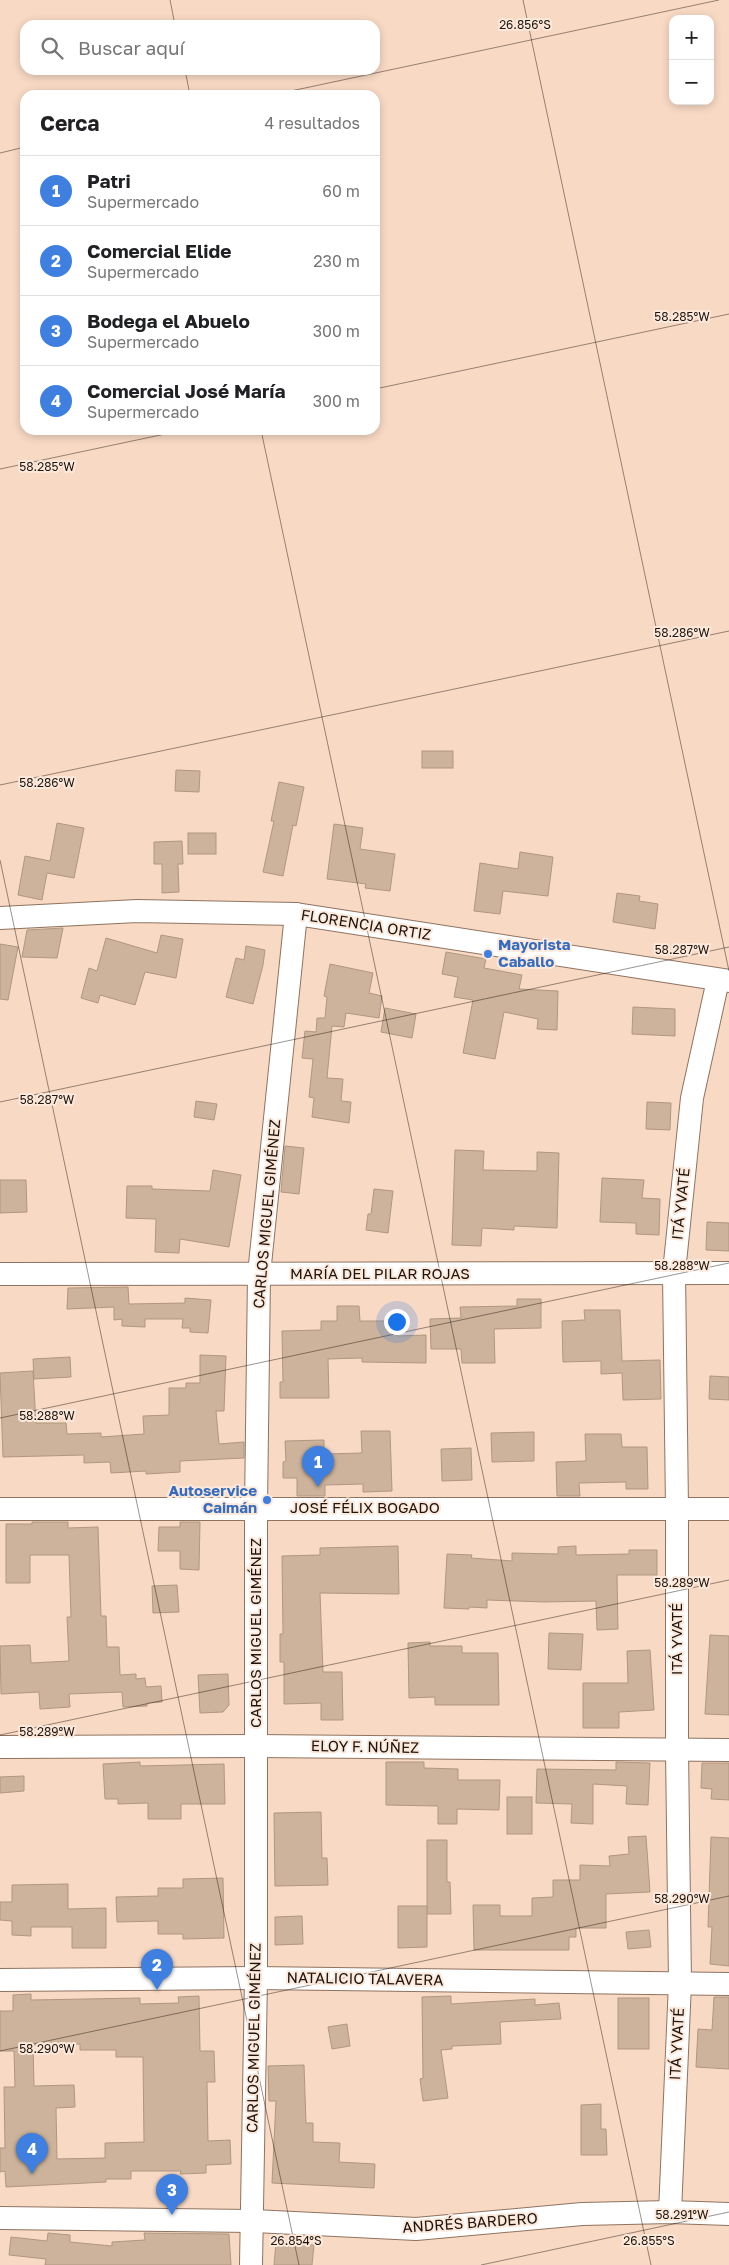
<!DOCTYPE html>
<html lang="es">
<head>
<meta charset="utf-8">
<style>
  body { margin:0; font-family:"Golos Text",sans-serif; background:#f2f2f2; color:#202124 }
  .controls { position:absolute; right:15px; top:15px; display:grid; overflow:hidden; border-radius:10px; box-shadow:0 2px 8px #0003 }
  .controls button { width:45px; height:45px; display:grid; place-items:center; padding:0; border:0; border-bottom:1px solid #e0e0e0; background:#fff; color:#202124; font:25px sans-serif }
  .you { position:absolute; left:396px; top:1321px; width:18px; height:18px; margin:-12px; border:4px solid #fff; border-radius:50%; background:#1a73e8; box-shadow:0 0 0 8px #1a73e833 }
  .badge { display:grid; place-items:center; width:32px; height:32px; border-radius:50%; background:#1a73e8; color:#fff; font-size:16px; font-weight:700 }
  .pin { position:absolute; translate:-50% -41px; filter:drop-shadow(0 1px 2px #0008) }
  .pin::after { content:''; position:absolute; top:26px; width:18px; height:15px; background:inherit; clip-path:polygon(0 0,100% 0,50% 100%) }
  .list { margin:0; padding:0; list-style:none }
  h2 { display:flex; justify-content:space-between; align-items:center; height:65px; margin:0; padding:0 20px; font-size:21px }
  h2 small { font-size:16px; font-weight:400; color:#757577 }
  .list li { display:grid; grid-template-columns:32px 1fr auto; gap:15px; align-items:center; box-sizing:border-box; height:70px; padding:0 20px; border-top:1px solid #e0e0e0 }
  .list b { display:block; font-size:19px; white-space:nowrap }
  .list p { margin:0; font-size:16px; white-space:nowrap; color:#757577 }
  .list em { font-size:16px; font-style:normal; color:#757577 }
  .icon { flex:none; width:28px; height:28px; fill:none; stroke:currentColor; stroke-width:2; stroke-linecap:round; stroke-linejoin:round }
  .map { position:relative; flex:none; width:729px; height:2265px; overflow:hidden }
  .search { position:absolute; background:#fff; box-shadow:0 2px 8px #0003; left:20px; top:20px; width:360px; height:55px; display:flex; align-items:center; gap:12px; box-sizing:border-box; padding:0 18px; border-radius:15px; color:#757577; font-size:19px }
  .panel { position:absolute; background:#fff; box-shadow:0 2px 8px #0003; left:20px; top:90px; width:360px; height:345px; border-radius:15px }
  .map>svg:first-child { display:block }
</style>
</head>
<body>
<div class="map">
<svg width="729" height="2265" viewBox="0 0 729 2265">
  <rect width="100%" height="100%" fill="#f8d9c4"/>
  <g fill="#cdb39b" stroke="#b19780" fill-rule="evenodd">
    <rect x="422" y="751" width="31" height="17"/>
    <polygon points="176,770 200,771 199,792 175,791"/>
    <polygon points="279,782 304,787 296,826 293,825 283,876 263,872 274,821 271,821"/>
    <polygon points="57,823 84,828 74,878 47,873 42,900 18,895 25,856 50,861"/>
    <polygon points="334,824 363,828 360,849 395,854 390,891 365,888 366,884 327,879"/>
    <rect x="188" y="833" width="28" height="21"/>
    <polygon points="182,841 183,864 178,864 179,892 162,893 162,864 154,864 154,842"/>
    <polygon points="520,852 553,857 548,896 503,891 500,914 474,911 480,863 518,869"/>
    <polygon points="617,893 640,896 639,901 658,904 655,929 613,922"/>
    <polygon points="63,928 57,958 22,957 27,930"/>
    <polygon points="161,935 183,939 176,978 145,972 135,1005 100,995 98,1003 81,998 89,968 97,971 106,938 157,953"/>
    <polygon points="0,944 18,947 8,1000 0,999"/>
    <polygon points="246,946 265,950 263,965 253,1004 226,997 236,958 244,960"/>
    <polygon points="446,952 486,959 484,968 522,975 519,989 558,991 557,1030 537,1029 538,1019 504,1012 495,1059 463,1053 473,1000 454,997 458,977 442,974"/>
    <polygon points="330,964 373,973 369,993 382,996 379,1018 346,1013 344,1027 332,1026 327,1078 343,1079 341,1101 351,1102 349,1123 312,1117 314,1098 309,1097 313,1059 302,1058 305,1031 316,1032 317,1018 325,1018 327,997 324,996"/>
    <polygon points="633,1007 675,1009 675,1036 632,1034"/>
    <polygon points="385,1008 416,1014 412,1038 381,1032"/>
    <polygon points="196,1101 217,1104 214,1120 194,1117"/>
    <polygon points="647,1102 671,1103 670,1130 646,1129"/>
    <polygon points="285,1146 304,1148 299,1194 281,1192"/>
    <polygon points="455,1150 484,1151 483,1170 537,1171 537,1152 559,1153 557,1228 514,1226 514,1230 482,1228 481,1246 452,1245"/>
    <polygon points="213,1170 241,1175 229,1247 180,1239 179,1253 155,1252 156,1219 126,1218 127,1186 152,1186 152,1189 210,1191"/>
    <polygon points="602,1178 644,1180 642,1198 660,1199 659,1235 636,1234 636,1223 600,1222"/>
    <polygon points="0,1180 26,1180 27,1212 0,1213"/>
    <polygon points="374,1189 393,1191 388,1233 366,1230 368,1214 371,1214"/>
    <polygon points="707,1222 729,1223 729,1251 706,1250"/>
    <polygon points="128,1287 129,1304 185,1303 185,1298 211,1300 208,1333 190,1332 190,1328 182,1328 183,1319 145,1319 145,1327 122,1326 122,1319 114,1320 114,1307 67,1309 68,1288"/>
    <polygon points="517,1299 541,1299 541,1328 494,1329 495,1363 462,1363 461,1349 431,1349 430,1319 461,1318 460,1307 517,1306"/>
    <polygon points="337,1306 359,1306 360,1321 397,1321 397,1336 426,1335 426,1363 362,1362 362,1358 328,1359 329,1398 280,1398 280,1382 283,1382 282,1331 321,1330 321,1321 337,1321"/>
    <polygon points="584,1310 620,1310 622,1361 660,1360 661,1399 623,1400 622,1373 601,1374 601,1361 563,1362 562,1321 585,1320"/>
    <polygon points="200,1355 226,1356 224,1411 216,1411 219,1444 244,1442 244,1458 180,1461 180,1472 146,1474 146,1471 111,1473 110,1462 84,1463 84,1455 3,1457 0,1373 33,1371 36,1423 66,1423 67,1434 101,1433 101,1437 144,1434 143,1416 169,1415 169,1388 186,1388 186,1383 200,1383"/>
    <polygon points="70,1357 71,1377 34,1379 33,1359"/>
    <polygon points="710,1376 729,1377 729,1400 709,1399"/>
    <polygon points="361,1431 390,1431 392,1491 363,1492 363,1484 325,1485 325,1496 297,1496 297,1478 283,1478 283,1462 286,1461 285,1441 324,1440 324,1454 362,1453"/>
    <polygon points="534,1432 534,1461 492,1462 491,1433"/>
    <polygon points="585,1434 621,1434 622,1447 647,1447 648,1489 626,1489 626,1482 579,1483 580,1496 557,1496 556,1462 586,1461"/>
    <polygon points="471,1448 472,1480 442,1481 441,1449"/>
    <polygon points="32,1522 68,1522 68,1528 98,1527 101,1616 106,1616 107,1647 119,1647 120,1675 136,1674 136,1679 145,1678 146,1687 161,1686 162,1702 147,1703 147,1706 123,1707 122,1692 69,1694 70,1707 40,1709 39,1692 1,1694 0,1646 30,1645 31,1663 69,1661 67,1617 71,1617 69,1555 30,1555 30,1583 6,1583 6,1524 32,1524"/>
    <polygon points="180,1522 200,1522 199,1570 180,1569 180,1551 158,1551 159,1527 180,1527"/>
    <polygon points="398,1546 399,1594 320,1593 323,1672 342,1672 343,1720 321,1720 321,1703 284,1704 284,1662 280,1662 280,1634 283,1634 282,1556 320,1555 320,1548"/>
    <polygon points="576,1546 576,1555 629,1554 629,1550 657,1550 657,1575 617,1575 618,1629 597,1630 596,1601 544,1602 487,1600 487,1608 469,1607 469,1609 444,1608 447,1554 472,1555 471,1558 512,1561 512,1553 558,1554 558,1547"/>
    <polygon points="177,1585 179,1612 153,1613 152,1586"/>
    <polygon points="549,1633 583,1634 581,1670 548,1669"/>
    <polygon points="710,1635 729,1636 729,1715 705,1714"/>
    <polygon points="430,1642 430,1646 462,1646 462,1653 498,1653 499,1705 435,1705 435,1697 409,1698 408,1643"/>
    <polygon points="650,1650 654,1710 619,1712 619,1728 583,1728 583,1683 628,1683 627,1651"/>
    <polygon points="228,1674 229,1705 223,1712 200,1713 198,1675"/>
    <polygon points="140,1762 140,1766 224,1764 225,1804 181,1804 181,1819 148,1819 148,1803 118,1804 118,1799 105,1799 103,1764"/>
    <polygon points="386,1762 424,1762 424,1768 458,1769 458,1780 500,1780 499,1810 457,1809 457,1824 438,1824 438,1806 386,1805"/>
    <polygon points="616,1762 650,1763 648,1805 626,1804 627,1786 593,1784 593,1824 571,1823 572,1804 536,1803 537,1769 616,1770"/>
    <polygon points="702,1763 729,1763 729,1800 711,1799 712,1789 701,1788"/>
    <polygon points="24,1776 24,1791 0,1793 0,1777"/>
    <rect x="507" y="1797" width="25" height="37"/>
    <polygon points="321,1812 322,1858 327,1858 328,1885 275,1886 274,1813"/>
    <polygon points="646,1836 650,1892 606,1894 606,1928 576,1928 576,1937 569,1937 569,1950 474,1950 473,1905 500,1905 500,1916 532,1916 532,1898 553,1897 553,1880 580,1880 580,1865 610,1866 609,1856 629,1854 628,1837"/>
    <polygon points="711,1837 729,1838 729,1966 710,1964 712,1927 708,1927"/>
    <polygon points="427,1840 447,1840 447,1882 450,1882 451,1914 427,1914"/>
    <polygon points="223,1878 224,1938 183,1939 183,1934 158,1934 158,1921 117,1922 116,1897 158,1896 158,1888 183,1888 183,1879"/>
    <polygon points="68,1884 68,1909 106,1908 106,1948 72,1948 72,1927 31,1927 31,1936 12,1935 12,1921 0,1920 0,1902 12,1902 12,1885"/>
    <polygon points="398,1906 427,1906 427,1947 398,1948"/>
    <polygon points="302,1916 303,1944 275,1945 275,1917"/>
    <polygon points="649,1930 651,1947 628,1949 626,1932"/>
    <path d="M31 1994V2000L140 1998V2004L179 2003 178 1997 199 1996 200 2051H214L215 2082H207L208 2141 230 2140 231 2164 206 2165V2173L180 2174 181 2171H131V2179H106V2182L6 2187 5 2171 0 2172V2148H5L4 2087H15L14 2051H0V2011H13V1995ZM80 2044V2050H116V2057H143L144 2142 105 2143V2158L57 2159 56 2108 75 2107 74 2085 34 2086 33 2045Z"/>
    <polygon points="451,1996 451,2004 535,1999 535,2005 559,2003 561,2019 500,2022 501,2044 452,2046 452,2049 441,2050 448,2098 423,2101 420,2079 423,2078 422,1997"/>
    <polygon points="714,1997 729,1997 729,2069 696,2067 698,2029 712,2030"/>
    <rect x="618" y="1998" width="31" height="51"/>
    <polygon points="347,2024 350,2046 332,2049 328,2027"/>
    <polygon points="304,2065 306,2123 313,2123 313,2142 340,2143 339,2162 375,2164 374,2188 272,2183 276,2101 269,2101 268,2066"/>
    <polygon points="601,2104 601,2129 606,2129 607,2155 581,2155 581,2105"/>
    <polygon points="48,2233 70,2235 70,2242 112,2246 112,2242 145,2240 144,2233 229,2234 231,2265 45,2265 46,2259 9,2255 11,2237 47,2241"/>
    <polygon points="276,2242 314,2245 312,2265 274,2265"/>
  </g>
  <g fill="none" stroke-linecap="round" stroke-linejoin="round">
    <defs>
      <g id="street">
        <polyline points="0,918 137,911 296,914 729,981"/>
        <polyline points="0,1274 729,1273"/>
        <polyline points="0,1509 729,1509"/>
        <polyline points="0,1747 256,1746 729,1750"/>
        <polyline points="0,1980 256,1978 729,1984"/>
        <polyline points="670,2212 680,1983 677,1750 677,1509 674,1272 692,1098 718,980"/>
        <polyline points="0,2218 252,2221 416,2229 582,2214 670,2212 729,2214"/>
        <polyline points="251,2265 256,1978 256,1508 259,1274 296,914"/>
      </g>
    </defs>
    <use href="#street" stroke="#8f7360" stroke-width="24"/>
    <use href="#street" stroke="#fff" stroke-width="22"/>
  </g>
  <path fill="none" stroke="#1f150d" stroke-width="1" stroke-opacity="0.45" d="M170 0 175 25M523 0 729 971M185 70 190 95M272 95 719 0M0 153 25 147M375 389 729 314M261 430 651 2265M0 469 184 430M0 785 729 631M0 860 299 2265M0 1102 729 947M0 1418 729 1263M0 1735 729 1580M0 2051 729 1896M481 2265 729 2212"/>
  <g fill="#3f7fe0" stroke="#fce9dc" stroke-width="2">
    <circle cx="488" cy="954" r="5"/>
    <circle cx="267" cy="1500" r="5"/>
  </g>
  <g text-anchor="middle" stroke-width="4" stroke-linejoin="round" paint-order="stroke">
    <g font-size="15" fill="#1f150d" stroke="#fce9dc">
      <text transform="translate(366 925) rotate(9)" y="5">FLORENCIA ORTIZ</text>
      <text transform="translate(681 1204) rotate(-84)" y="5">ITÁ YVATÉ</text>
      <text transform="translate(267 1214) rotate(-85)" y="5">CARLOS MIGUEL GIMÉNEZ</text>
      <text x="380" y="1279">MARÍA DEL PILAR ROJAS</text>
      <text x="365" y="1513">JOSÉ FÉLIX BOGADO</text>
      <text transform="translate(256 1633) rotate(-90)" y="5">CARLOS MIGUEL GIMÉNEZ</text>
      <text transform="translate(677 1639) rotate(-90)" y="5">ITÁ YVATÉ</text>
      <text transform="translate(365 1747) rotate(1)" y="5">ELOY F. NÚÑEZ</text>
      <text transform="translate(365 1979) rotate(1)" y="5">NATALICIO TALAVERA</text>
      <text transform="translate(254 2038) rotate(-89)" y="5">CARLOS MIGUEL GIMÉNEZ</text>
      <text transform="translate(677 2044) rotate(-87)" y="5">ITÁ YVATÉ</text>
      <text transform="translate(470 2223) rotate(-4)" y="5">ANDRÉS BARDERO</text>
    </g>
    <g font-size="15" font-weight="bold" fill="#366cbe" stroke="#fce9dc" text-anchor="start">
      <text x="498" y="950">Mayorista<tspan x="498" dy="17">Caballo</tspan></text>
      <text x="257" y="1496" text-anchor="end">Autoservice<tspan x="257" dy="17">Caimán</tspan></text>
    </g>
  </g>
  <g font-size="12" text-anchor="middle" fill="#1f150d" stroke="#fce9dc" stroke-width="4" stroke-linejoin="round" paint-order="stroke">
    <text x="525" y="29">26.856°S</text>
    <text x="682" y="321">58.285°W</text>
    <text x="47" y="471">58.285°W</text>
    <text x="682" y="637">58.286°W</text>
    <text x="47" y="787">58.286°W</text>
    <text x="682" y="954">58.287°W</text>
    <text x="47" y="1104">58.287°W</text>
    <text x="682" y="1270">58.288°W</text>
    <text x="47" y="1420">58.288°W</text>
    <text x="682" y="1587">58.289°W</text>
    <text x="47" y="1736">58.289°W</text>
    <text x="682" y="1903">58.290°W</text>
    <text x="47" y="2053">58.290°W</text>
    <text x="682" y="2219">58.291°W</text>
    <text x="296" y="2245">26.854°S</text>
    <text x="649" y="2245">26.855°S</text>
  </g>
</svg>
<div class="controls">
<button>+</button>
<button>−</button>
</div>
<div class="you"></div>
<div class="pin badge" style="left:318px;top:1487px;background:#3f7fe0">1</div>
<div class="pin badge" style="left:157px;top:1990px;background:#3f7fe0">2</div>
<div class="pin badge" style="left:172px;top:2215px;background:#3f7fe0">3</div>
<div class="pin badge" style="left:32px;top:2174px;background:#3f7fe0">4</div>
<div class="search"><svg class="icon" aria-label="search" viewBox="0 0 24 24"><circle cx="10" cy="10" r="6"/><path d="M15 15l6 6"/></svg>Buscar aquí</div>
<section class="panel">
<h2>Cerca<small>4 resultados</small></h2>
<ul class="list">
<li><span class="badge" style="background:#3f7fe0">1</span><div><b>Patri</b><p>Supermercado</p></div><em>60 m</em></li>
<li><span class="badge" style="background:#3f7fe0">2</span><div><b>Comercial Elide</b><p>Supermercado</p></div><em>230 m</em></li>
<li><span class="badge" style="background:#3f7fe0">3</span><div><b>Bodega el Abuelo</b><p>Supermercado</p></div><em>300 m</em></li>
<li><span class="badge" style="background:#3f7fe0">4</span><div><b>Comercial José María</b><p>Supermercado</p></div><em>300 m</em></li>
</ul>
</section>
</div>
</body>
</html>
